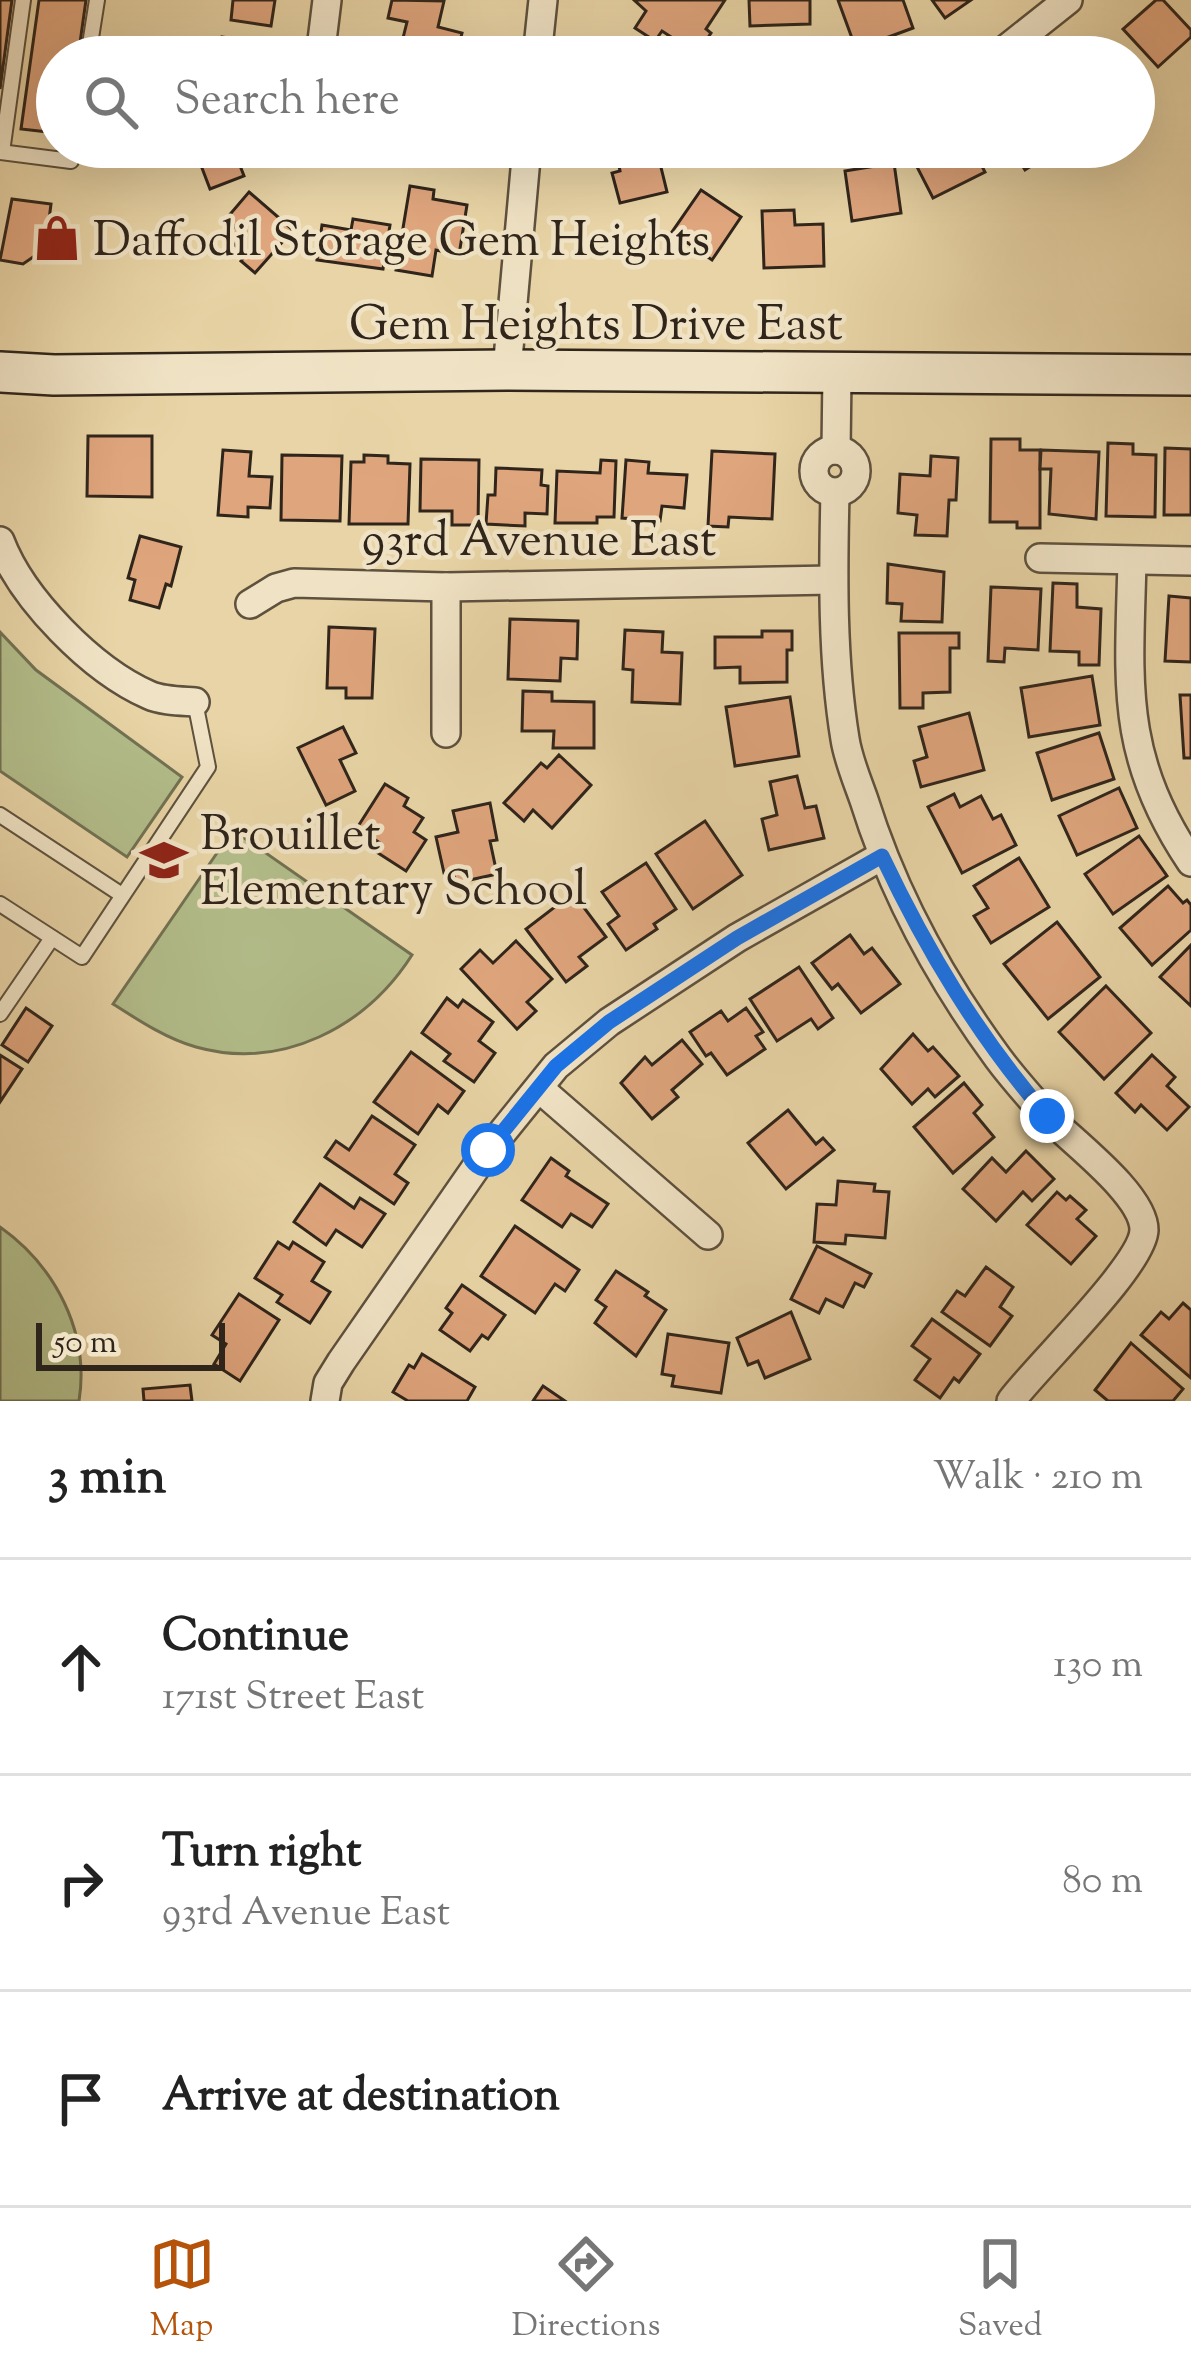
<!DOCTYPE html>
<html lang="en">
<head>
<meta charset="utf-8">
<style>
  body { margin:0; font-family:"Sorts Mill Goudy",serif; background:#f6f6f6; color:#222 }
  .scale { position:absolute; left:36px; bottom:30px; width:189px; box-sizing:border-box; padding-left:12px; border:6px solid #30251b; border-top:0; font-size:33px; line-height:42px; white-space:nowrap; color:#30251b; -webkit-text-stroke:9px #f0e3c5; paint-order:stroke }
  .stop { position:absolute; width:36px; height:36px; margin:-27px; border:9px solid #1a73e8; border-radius:50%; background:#fff }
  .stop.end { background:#1a73e8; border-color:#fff; box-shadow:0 3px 12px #0008 }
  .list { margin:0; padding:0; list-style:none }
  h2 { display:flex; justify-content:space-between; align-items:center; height:156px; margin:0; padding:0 48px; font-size:51px }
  h2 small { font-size:39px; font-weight:400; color:#767676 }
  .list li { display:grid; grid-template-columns:78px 1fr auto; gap:36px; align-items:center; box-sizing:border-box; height:216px; padding:0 48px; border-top:3px solid #e0e0e0 }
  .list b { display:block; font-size:45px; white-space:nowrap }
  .list p { margin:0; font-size:39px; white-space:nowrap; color:#767676 }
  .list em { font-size:39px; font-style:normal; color:#767676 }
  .icon { flex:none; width:66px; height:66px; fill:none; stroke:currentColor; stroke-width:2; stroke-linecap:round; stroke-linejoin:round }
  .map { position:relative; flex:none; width:1191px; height:1401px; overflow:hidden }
  .search { position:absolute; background:#fff; box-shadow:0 12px 48px #0002; left:36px; right:36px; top:36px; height:132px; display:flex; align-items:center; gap:30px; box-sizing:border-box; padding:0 42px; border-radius:66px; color:#767676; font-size:45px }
  .sheet { height:804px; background:#fff }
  nav { display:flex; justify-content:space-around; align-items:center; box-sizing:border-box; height:168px; border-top:3px solid #e0e0e0; background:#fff; font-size:33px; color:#767676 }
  nav a { display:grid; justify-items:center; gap:6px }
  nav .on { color:#b45309 }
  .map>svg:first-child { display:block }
</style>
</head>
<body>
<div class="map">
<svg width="1191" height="1401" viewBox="0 0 1191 1401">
  <rect width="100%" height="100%" fill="#e8d4a6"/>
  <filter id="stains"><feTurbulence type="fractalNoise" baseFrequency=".00167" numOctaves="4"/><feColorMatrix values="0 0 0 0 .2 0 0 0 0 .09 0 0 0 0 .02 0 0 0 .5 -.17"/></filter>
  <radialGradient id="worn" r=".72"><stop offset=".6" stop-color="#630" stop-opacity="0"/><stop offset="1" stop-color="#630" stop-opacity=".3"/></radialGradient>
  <g fill="#b2bd8a" stroke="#717152" stroke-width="3">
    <polygon points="0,632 36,670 182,777 127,857 0,771"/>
    <path d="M240 835 412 955C366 1027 282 1071 196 1047 167 1039 138 1020 113 1004L228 837Z"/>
    <path d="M0 1227C55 1266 90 1332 79 1401H0Z"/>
  </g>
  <g fill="#dfa57d" stroke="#30251b" stroke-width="3">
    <polygon points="0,0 12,0 0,89"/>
    <polygon points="39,0 86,0 78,57 57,57 57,133 21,129"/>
    <polygon points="233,0 275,0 271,26 231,20"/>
    <polygon points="392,0 444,1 438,27 462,33 456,57 432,57 400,50 407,22 388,18"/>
    <polygon points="634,0 725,0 706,29 711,33 697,54 662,31 655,41 635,28 646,11"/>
    <polygon points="749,0 810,0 810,24 750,26"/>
    <polygon points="838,0 903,0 913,28 856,49"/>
    <polygon points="932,0 971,0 945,18"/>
    <polygon points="1156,0 1163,0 1191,30 1191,37 1158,67 1123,29"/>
    <polygon points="222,37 262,43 259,57 219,57"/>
    <polygon points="194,147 244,147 249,159 239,163 244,176 210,189"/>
    <polygon points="635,147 656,147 667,192 620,203 612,173 620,171 616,152"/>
    <polygon points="947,147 972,147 985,172 933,198 915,163"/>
    <polygon points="1011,147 1061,147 1025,170"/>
    <polygon points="894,163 901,213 852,221 845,171"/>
    <polygon points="410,186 434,190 433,199 467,205 459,255 436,250 432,276 396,270"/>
    <polygon points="701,190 741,217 712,260 672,232"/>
    <polygon points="249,192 293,230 255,273 241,261 246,255 226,237 235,226 226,219"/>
    <polygon points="12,199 51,204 44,259 33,257 23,264 0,260"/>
    <polygon points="794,210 795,225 823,224 824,266 764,268 762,211"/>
    <polygon points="353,219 390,225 383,269 317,260 322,225 351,230"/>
    <polygon points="88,436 152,436 152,497 87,496"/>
    <polygon points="991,439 1020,439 1020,450 1040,450 1040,528 1017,528 1017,522 990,522"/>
    <polygon points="1108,443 1133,444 1133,454 1156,455 1155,517 1106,516"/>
    <polygon points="1165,448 1191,449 1191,515 1164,515"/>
    <polygon points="223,450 251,452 249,476 272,477 270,508 248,507 248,517 218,515"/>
    <polygon points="1041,450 1099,452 1096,519 1049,514 1051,469 1040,469"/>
    <polygon points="712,451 775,454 772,519 729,517 728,527 708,526"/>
    <polygon points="282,455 342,456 340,521 281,520"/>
    <polygon points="364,455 388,456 388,463 410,464 408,524 349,524 351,462 364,462"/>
    <polygon points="931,456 958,458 956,500 949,500 947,536 915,535 917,515 898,513 900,474 930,476"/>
    <polygon points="421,459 479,460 478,525 452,525 452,511 420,511"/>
    <polygon points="601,460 616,461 614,517 597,517 597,523 555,523 557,471 600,473"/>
    <polygon points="626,460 649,462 648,473 687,475 684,508 662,506 660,521 622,518"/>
    <polygon points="496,468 542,470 541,485 548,486 547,514 525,513 525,526 486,524 488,495 495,495"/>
    <polygon points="140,536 181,547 171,586 166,584 159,608 130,600 135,580 128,578"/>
    <polygon points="888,564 944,572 942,622 901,621 902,604 887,603"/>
    <polygon points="1053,583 1077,584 1077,607 1101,609 1099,665 1079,665 1079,652 1050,651"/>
    <polygon points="991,587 1041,589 1038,650 1005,648 1004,662 988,661"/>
    <polygon points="1169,596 1191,598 1191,662 1165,661"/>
    <polygon points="510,619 578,621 577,659 561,658 560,681 508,679"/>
    <polygon points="329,627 375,629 372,698 346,698 346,688 327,688"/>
    <polygon points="625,630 663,632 662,652 682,653 680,704 632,702 633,670 623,669"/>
    <polygon points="762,631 792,631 792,650 787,650 787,682 740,683 740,667 715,668 715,637 762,637"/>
    <polygon points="899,633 959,633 959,648 950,648 950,692 923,693 923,708 900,708"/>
    <polygon points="1092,676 1100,725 1029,737 1021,688"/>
    <polygon points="523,691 552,692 552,701 594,702 594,748 553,748 554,731 522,731"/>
    <polygon points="1180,695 1191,695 1191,758 1184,758"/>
    <polygon points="790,697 799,756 735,766 726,707"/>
    <polygon points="969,713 984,770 921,787 914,761 927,757 919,727"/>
    <polygon points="343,727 356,753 340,760 355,791 326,805 298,748"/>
    <polygon points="1099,733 1114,779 1052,800 1037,753"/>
    <polygon points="559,755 591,785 552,828 533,810 524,821 504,803 541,763 547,768"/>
    <polygon points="797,776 805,808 816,806 824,838 769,850 762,819 777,815 770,782"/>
    <polygon points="385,784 408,798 404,806 423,818 414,832 426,840 406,871 375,851 380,843 357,828"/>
    <polygon points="1119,788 1137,828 1077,855 1059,816"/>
    <polygon points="954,794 960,807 981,796 993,819 1001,815 1016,845 962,873 928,807"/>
    <polygon points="490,803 497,840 490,841 497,874 456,883 453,871 444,873 436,837 458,832 453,811"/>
    <polygon points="705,821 742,875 693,909 656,854"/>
    <polygon points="1139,836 1167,876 1113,914 1085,874"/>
    <polygon points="1019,858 1049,907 991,943 974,916 988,908 974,886"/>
    <polygon points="646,863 676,909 654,924 657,929 626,950 608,924 619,916 602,892"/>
    <polygon points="1168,886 1183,903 1187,900 1191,905 1191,930 1152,965 1120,928"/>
    <polygon points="573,893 606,937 579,957 587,966 566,982 526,929"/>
    <polygon points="1057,922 1100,977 1048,1019 1004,964"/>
    <polygon points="850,935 864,954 872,948 900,984 861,1013 838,984 832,989 812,963"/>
    <polygon points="516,941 552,979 527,1002 536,1011 517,1029 461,969 480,950 493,963"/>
    <polygon points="1191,945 1191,1006 1160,977"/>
    <polygon points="799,967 833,1018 818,1029 811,1019 777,1041 750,999"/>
    <polygon points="1106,986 1151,1033 1104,1079 1059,1032"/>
    <polygon points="447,998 458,1007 463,1000 493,1022 479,1041 495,1053 474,1082 444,1061 450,1054 422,1033"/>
    <polygon points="26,1008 52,1026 28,1062 2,1045"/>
    <polygon points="746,1008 763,1032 756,1036 765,1049 727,1075 711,1053 706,1056 690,1032 721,1011 728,1021"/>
    <polygon points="913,1034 928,1051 933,1047 959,1076 935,1097 928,1089 912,1104 881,1069"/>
    <polygon points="682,1040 702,1064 672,1090 678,1097 652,1119 621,1083 645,1057 652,1065"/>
    <polygon points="411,1052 464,1091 448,1113 438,1105 418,1134 374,1102"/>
    <polygon points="0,1055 22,1069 0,1102"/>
    <polygon points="1152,1055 1175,1077 1167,1086 1189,1107 1167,1130 1141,1105 1135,1112 1116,1093"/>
    <polygon points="964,1083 982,1105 974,1113 994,1137 953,1173 914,1127"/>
    <polygon points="788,1110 816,1144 823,1138 834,1150 786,1189 748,1143"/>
    <polygon points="372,1116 415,1145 395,1174 408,1183 394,1204 325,1157 336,1141 349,1150"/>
    <polygon points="1026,1151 1054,1179 1032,1201 1023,1192 996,1221 963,1189 992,1158 1006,1172"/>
    <polygon points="551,1158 569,1171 566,1176 608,1204 592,1227 571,1214 562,1227 522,1200"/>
    <polygon points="838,1181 875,1184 874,1191 889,1192 885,1238 846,1235 845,1244 814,1242 817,1204 836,1205"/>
    <polygon points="320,1184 354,1208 360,1198 385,1214 362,1247 336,1230 326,1245 294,1222"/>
    <polygon points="1057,1192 1066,1200 1070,1196 1086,1210 1077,1219 1096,1236 1071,1264 1027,1225"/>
    <polygon points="515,1226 579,1270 565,1291 555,1284 535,1313 481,1276"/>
    <polygon points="278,1242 289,1249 293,1242 324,1262 312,1281 330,1292 310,1323 277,1302 282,1295 255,1278"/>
    <polygon points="817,1246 871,1274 864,1287 855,1283 843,1307 826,1299 819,1313 791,1299"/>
    <polygon points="986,1267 1013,1287 1000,1307 1012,1316 990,1346 942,1312 957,1291 965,1296"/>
    <polygon points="616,1271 648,1292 645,1296 666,1310 636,1356 595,1323 606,1307 596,1300"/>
    <polygon points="462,1285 505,1315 488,1339 482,1335 470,1351 440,1330 452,1313 446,1308"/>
    <polygon points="239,1294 279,1320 240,1381 214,1364 226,1344 212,1335"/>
    <polygon points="1183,1303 1191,1310 1191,1378 1141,1335 1161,1312 1169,1319"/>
    <polygon points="791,1312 810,1359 765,1378 758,1361 748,1365 737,1338"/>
    <polygon points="932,1319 980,1354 959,1382 954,1378 940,1398 915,1380 930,1359 912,1346"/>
    <polygon points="668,1334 729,1343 721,1393 672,1386 674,1376 662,1374"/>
    <polygon points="1131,1343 1183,1389 1173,1401 1108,1401 1095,1390"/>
    <polygon points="422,1354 475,1387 467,1401 408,1401 393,1392 409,1365 414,1368"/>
    <polygon points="190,1385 192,1401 144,1401 143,1389"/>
    <polygon points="543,1386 565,1401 533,1401"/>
  </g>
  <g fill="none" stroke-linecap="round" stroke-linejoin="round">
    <defs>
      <g id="lane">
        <polyline points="88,57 97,0"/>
        <polyline points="0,152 71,161 74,147"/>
        <polyline points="2,152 23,0"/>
        <polyline points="0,815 122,895"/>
        <polyline points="0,904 82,957 208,767 195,702"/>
        <polyline points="0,1014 52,938"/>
      </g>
      <g id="street">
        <polyline points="320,57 327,0"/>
        <polyline points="537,57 543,0"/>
        <polyline points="996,57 1068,0"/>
        <polyline points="507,370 527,147"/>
        <circle cx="835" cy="471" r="21"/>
        <polyline points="836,450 837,374"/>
        <path d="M835 493C833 574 832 659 845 739 848 759 857 780 864 800 893 893 940 979 998 1058 1012 1077 1029 1096 1045 1114 1070 1140 1144 1194 1144 1230 1143 1265 1038 1365 1011 1401"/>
        <path d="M0 541C22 599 92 670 149 695 162 701 181 701 195 702"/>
        <polyline points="1040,558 1191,561"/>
        <path d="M1132 561C1129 683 1119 755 1191 862"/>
        <polyline points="446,587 446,733"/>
        <polyline points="250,604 276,588 294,583 446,587 833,580"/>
        <polyline points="540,1089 708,1235"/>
        <polyline points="325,1401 328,1383 341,1362 488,1150 556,1066 609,1022 737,938 882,856"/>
      </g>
      <polyline id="secondary" points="0,372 54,375 507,370 1191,375"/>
    </defs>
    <use href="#lane" stroke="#5e513e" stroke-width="18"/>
    <use href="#street" stroke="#5e513e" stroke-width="32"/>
    <use href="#secondary" stroke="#30251b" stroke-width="44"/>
    <use href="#lane" stroke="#f0e3c5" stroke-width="14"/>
    <use href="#street" stroke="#f0e3c5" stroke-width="27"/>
    <use href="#secondary" stroke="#f0e3c5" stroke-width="39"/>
  </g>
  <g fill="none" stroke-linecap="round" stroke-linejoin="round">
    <path stroke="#1a73e8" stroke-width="15" d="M488 1150 556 1066 609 1022 737 938 882 856C927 951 978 1036 1047 1116"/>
  </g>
  <defs>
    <symbol id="shop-bare" viewBox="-9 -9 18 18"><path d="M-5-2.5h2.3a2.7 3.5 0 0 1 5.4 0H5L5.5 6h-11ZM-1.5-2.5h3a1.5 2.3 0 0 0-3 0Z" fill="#8f2418" stroke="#f0e3c5" stroke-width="2.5" paint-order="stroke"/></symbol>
    <symbol id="school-bare" viewBox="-9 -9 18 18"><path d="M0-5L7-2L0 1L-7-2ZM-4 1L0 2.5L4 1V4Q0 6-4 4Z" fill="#8f2418" stroke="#f0e3c5" stroke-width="2.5" paint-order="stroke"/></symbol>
  </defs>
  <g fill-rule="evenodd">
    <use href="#shop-bare" x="24" y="205" width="66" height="66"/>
    <use href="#school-bare" x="131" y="827" width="66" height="66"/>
  </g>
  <g text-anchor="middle" stroke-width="9" stroke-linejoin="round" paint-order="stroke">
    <g font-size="48" fill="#30251b" stroke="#f0e3c5" text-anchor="start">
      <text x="93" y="255">Daffodil Storage Gem Heights</text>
      <text x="200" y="849">Brouillet<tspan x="200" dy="55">Elementary School</tspan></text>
    </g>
    <g font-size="48" fill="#30251b" stroke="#f0e3c5">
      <text x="596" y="339">Gem Heights Drive East</text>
      <text x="539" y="555">93rd Avenue East</text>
    </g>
  </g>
  <rect width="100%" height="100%" filter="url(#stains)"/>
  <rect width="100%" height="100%" fill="url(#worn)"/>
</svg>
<div class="scale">50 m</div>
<div class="stop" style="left:488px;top:1150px"></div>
<div class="stop end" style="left:1047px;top:1116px"></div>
<div class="search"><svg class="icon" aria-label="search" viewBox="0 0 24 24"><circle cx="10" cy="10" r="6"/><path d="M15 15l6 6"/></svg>Search here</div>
</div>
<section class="sheet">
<h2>3 min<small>Walk · 210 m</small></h2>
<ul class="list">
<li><svg class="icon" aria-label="ahead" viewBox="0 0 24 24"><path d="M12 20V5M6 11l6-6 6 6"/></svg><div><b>Continue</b><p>171st Street East</p></div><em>130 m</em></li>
<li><svg class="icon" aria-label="right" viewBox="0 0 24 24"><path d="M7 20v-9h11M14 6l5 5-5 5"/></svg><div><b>Turn right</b><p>93rd Avenue East</p></div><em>80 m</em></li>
<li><svg class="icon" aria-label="arrive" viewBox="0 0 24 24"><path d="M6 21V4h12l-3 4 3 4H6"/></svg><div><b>Arrive at destination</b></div></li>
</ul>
</section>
<nav>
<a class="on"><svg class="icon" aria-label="map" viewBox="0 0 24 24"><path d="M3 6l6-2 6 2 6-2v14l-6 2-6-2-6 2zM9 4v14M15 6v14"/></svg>Map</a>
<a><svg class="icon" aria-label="directions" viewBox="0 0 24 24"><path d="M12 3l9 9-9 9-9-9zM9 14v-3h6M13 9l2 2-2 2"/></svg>Directions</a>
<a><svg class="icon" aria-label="saved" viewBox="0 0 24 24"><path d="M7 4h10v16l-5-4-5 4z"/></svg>Saved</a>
</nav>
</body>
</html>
